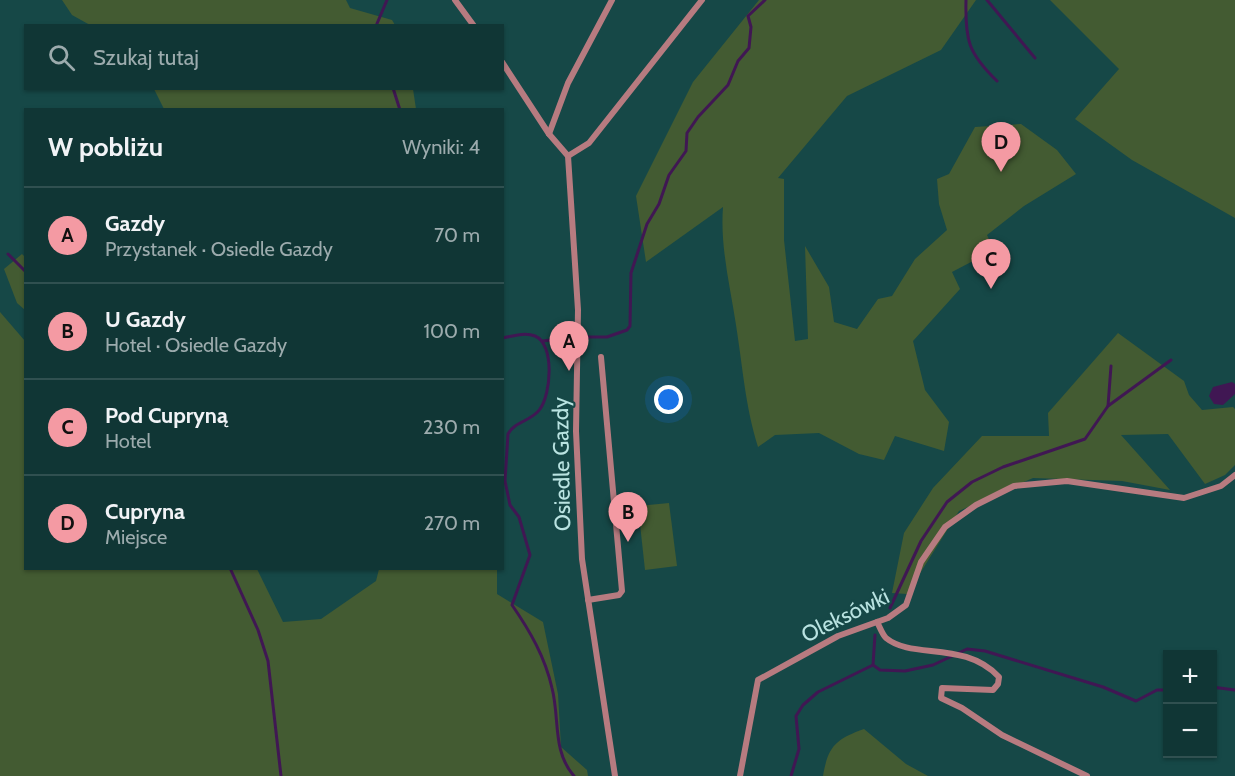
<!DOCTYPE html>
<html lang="pl">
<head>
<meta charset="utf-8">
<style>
  body { margin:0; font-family:Cabin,sans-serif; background:#1e4141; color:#f1f3f6 }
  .controls { position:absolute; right:18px; bottom:18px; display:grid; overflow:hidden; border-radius:0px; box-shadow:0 2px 4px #0004 }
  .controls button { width:54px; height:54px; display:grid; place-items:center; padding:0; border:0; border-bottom:2px solid #305050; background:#103635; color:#f1f3f6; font:30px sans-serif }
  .you { position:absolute; left:669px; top:400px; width:21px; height:21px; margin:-15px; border:4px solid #fff; border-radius:50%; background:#1a73e8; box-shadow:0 0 0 9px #1a73e833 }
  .badge { display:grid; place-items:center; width:39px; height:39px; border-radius:50%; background:#f49aa3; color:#111; font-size:20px; font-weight:700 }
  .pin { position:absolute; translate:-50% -50px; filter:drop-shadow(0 2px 3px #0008) }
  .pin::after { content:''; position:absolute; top:32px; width:21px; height:18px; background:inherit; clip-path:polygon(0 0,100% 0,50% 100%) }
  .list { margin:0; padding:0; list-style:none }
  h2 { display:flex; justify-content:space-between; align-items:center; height:78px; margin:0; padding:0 24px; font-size:26px }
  h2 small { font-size:20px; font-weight:400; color:#9cabad }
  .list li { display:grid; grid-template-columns:39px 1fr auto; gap:18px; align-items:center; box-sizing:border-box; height:96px; padding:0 24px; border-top:2px solid #305050 }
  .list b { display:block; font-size:22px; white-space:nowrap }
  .list p { margin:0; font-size:20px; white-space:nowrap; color:#9cabad }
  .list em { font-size:20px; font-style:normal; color:#9cabad }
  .icon { flex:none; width:33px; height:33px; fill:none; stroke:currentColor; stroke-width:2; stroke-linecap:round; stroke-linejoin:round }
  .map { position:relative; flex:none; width:1235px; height:776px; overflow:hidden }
  .search { position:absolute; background:#103635; box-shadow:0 2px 4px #0004; left:24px; top:24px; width:480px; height:66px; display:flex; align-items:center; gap:15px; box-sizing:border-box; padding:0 21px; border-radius:0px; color:#9cabad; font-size:22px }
  .panel { position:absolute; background:#103635; box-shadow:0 2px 4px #0004; left:24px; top:108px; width:480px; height:462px; border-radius:0px }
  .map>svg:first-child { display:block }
</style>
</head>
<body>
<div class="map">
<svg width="1235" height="776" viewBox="0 0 1235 776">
  <rect width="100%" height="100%" fill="#164847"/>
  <g fill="#435b32">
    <polygon points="62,0 346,0 350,8 392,20 395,25 90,25 72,15"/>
    <path d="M759 0H976L941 50 847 96 778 178 784 179V240L795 341 808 339 805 246 829 287 834 322 857 329 878 299 892 296 915 259 947 230 939 204 937 179 949 174 975 127 1021 124 1057 150 1076 174 1024 206 987 235 994 250 952 272 960 289 913 341 925 390 949 422 944 451 895 436 884 460 859 454 819 433 775 435 758 447C745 405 743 369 736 325 730 285 720 247 723 207L646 262 636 196 693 82Z"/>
    <polygon points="1050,0 1235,0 1235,218 1132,160 1075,119 1119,69"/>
    <polygon points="154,89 413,89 416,109 164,109"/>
    <polygon points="22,254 25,257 25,310 17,303 4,269"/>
    <polygon points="0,312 25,341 26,568 257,569 283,622 321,619 376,581 379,569 497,569 497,594 543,622 558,694 561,747 587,770 588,776 0,776"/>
    <polygon points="1118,333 1184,381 1189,395 1202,410 1233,407 1235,409 1235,465 1225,475 1205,484 1168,434 1121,435 1170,490 1122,481 1033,478 959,511 907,594 892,593 904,533 933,488 982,436 1049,436 1048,413"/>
    <polygon points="669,503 677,566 645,570 638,506"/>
    <path d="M864 729 906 764 928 776H823C828 746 836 739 864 729Z"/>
  </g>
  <polygon fill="#401753" points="1232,382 1235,384 1235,394 1223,405 1214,404 1209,396 1213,387"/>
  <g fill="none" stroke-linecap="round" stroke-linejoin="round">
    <g stroke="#401753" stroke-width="3">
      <path d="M966 0C965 40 968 53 997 81"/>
      <polyline points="987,0 1035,58"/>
      <polyline points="376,26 387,0"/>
      <polyline points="393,88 400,110"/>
      <polyline points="8,254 26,272"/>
      <polyline points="588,337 607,337 627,330 630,326 631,273 647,224 659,204 669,175 686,151 687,133 698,117 728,85 738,61 749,48 751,27 748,16 765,0"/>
      <path d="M502 338C513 336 525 332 535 336 555 344 551 394 540 409 532 421 515 421 508 434L505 481 510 505 519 517 530 555 512 605C530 631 545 657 552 688 560 719 552 751 574 776"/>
      <polyline points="542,341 570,338"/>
      <polyline points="1108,406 1111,366"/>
      <polyline points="230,568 258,630 268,661 281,776"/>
      <polyline points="890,608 921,541 947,502 972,482 1003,467 1085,439 1108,406 1171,360"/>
      <polyline points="873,665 875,635"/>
      <polyline points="1212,687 1235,690"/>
      <polyline points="791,776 799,749 796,716 803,705 818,692 873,665 880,670 905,671 933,665 967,649 985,651 1103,687 1136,701 1157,690 1168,690"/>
    </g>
    <g stroke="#b77b80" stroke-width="6">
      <polyline points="455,0 474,26"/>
      <polyline points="502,62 549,134 568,156 578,310 576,431 582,559 615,776"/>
      <polyline points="549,134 568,83 612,0"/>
      <polyline points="568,156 589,143 702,0"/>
      <polyline points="588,600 619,595 622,591 601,357"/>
      <path d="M877 622C880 627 882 634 886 638 913 660 964 640 999 677L998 684 993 690 942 688 941 698 962 708 1002 735 1087 776"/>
      <polyline points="740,776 758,680 838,636 888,618 906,605 921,562 945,527 976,505 1014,486 1067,481 1184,498 1221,486 1235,475"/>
    </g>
  </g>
  <g text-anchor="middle" stroke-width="4.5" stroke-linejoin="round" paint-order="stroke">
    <g font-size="22" fill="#b9e3e1" stroke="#164847">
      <text transform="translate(561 464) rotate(-91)" y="8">Osiedle Gazdy</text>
      <text transform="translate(845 615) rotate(-26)" y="8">Oleksówki</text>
    </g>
  </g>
</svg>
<div class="controls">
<button>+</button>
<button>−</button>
</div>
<div class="you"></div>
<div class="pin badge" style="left:569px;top:371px">A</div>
<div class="pin badge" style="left:628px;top:542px">B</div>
<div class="pin badge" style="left:991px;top:289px">C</div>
<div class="pin badge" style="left:1001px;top:172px">D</div>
<div class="search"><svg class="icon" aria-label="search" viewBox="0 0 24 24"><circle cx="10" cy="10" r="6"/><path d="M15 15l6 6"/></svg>Szukaj tutaj</div>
<section class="panel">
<h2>W pobliżu<small>Wyniki: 4</small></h2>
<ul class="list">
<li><span class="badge">A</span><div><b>Gazdy</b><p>Przystanek · Osiedle Gazdy</p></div><em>70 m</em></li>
<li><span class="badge">B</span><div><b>U Gazdy</b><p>Hotel · Osiedle Gazdy</p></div><em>100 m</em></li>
<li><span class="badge">C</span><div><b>Pod Cupryną</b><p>Hotel</p></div><em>230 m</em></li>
<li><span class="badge">D</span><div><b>Cupryna</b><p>Miejsce</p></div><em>270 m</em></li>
</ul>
</section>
</div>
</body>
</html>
